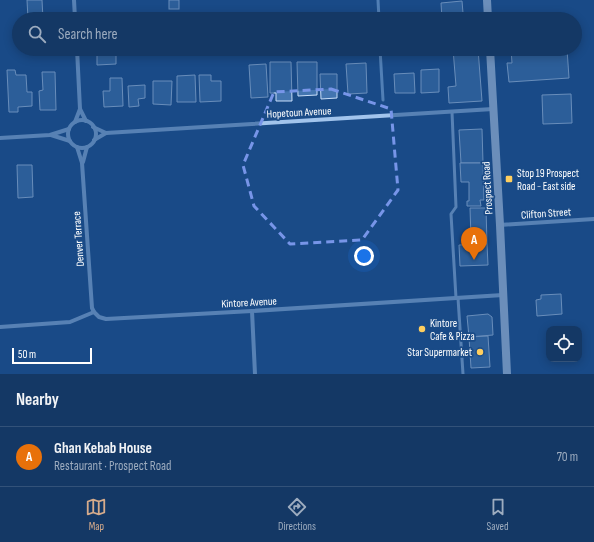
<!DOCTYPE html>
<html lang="en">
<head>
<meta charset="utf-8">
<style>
  body { margin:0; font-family:"Sofia Sans Condensed",sans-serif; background:#1d3f6b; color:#f1f3f6 }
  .controls { position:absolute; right:12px; bottom:12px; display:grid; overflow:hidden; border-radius:8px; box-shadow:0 2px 10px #0003 }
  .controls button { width:36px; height:36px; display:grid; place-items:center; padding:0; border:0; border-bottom:1px solid #335279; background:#143865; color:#f1f3f6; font:20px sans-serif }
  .scale { position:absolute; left:12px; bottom:10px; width:80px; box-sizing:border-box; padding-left:4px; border:2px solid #fff; border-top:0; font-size:11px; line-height:14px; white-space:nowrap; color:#fff; -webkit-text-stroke:3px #1a4b87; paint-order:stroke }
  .you { position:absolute; left:364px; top:256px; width:14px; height:14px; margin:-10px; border:3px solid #fff; border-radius:50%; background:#1a73e8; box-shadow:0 0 0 6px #1a73e833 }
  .badge { display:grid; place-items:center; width:26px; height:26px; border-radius:50%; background:#d6ab8b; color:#fff; font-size:13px; font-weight:700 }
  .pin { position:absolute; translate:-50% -33px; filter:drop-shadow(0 1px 2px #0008) }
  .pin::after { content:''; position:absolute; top:21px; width:14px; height:12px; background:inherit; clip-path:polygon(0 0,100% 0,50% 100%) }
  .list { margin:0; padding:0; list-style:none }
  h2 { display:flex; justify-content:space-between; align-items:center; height:52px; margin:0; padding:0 16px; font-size:17px }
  h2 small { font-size:13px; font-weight:400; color:#9dacbf }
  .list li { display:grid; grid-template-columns:26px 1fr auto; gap:12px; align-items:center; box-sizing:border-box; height:60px; padding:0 16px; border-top:1px solid #335279 }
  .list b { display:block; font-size:15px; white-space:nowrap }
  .list p { margin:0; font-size:13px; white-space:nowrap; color:#9dacbf }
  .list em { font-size:13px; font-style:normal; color:#9dacbf }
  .icon { flex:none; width:22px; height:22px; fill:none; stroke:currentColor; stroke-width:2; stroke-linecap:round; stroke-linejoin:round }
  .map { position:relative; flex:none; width:594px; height:374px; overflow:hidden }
  .search { position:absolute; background:#143865; box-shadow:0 2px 10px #0003; left:12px; right:12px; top:12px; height:44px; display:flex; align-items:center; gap:10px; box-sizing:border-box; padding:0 14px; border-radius:22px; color:#9dacbf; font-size:15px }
  .sheet { height:112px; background:#143865 }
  nav { display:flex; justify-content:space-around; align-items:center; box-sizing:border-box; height:56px; border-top:1px solid #335279; background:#143865; font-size:11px; color:#9dacbf }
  nav a { display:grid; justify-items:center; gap:2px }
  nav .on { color:#d6ab8b }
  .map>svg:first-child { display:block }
</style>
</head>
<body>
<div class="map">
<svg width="594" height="374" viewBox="0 0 594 374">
  <rect width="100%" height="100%" fill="#1a4b87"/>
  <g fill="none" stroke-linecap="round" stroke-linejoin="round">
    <g stroke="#95bfee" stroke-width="3">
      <polyline points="378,0 379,19"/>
      <polyline points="380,49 383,100"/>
    </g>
  </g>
  <g fill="#4375b0" stroke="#c8def9">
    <polygon points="27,0 42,0 43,19 28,19"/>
    <rect x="169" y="0" width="10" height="9"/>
    <polygon points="462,1 463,13 459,13 459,19 442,19 441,3"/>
    <rect x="103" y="14" width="14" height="5"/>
    <polygon points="531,15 531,19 519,19 519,16"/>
    <polygon points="97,49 116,49 116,64 97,65"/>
    <polygon points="453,49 478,49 482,101 449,103 448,87 456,86"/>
    <polygon points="511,49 567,49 569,78 509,82 507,63 512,63"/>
    <polygon points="270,62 291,62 292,101 276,101 276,93 270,93"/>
    <polygon points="297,62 317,62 317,95 298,96"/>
    <polygon points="366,63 367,93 348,94 346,64"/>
    <polygon points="266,64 268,97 251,98 249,65"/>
    <polygon points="439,69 439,92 421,93 421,70"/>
    <polygon points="7,70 15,70 16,75 26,75 27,92 32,92 32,106 18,107 18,112 9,112"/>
    <polygon points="42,72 55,72 56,110 40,110 39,91 43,90"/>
    <polygon points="414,73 415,93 395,93 394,74"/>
    <polygon points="320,74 337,74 337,98 321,99"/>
    <polygon points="195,75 196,102 177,102 177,76"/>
    <polygon points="199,75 211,75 211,81 221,81 221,101 200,102"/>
    <polygon points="110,78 122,78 123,106 104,107 103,91 110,91"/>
    <polygon points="153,81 172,81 171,105 153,104"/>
    <polygon points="145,85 145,98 138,99 139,106 129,107 128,86"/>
    <polygon points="571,94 572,123 543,124 542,95"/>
    <polygon points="482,129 483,163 461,163 459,130"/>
    <polygon points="460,163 483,163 484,200 480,200 481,206 467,206 467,201 469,201 469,182 461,182"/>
    <polygon points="17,165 32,165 33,197 18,198"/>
    <polygon points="470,208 486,208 487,244 466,244 466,238 471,238"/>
    <polygon points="487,244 488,265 460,266 459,245"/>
    <polygon points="561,294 562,314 537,316 536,300 541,299 541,295"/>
    <polygon points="488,314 492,317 493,335 469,337 467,316"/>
    <polygon points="488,336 490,367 471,368 469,337"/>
  </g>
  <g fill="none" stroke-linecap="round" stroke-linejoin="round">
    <g stroke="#a2c4ec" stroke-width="3">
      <polyline points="452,112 456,207 451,214 456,298"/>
      <polyline points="458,298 463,374"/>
    </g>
    <g stroke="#a2c4ec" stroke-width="4">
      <polyline points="74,0 75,19"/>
      <polyline points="77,49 80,109"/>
      <circle cx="82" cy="134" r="14"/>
      <polyline points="75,122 80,109 86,121"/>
      <polyline points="93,127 106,133 94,140"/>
      <polyline points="106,133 493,109"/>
      <polyline points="51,135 70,141"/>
      <polyline points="0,138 50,135 69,129"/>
      <polyline points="77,147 82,163 92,308 94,312"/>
      <polyline points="83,162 87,147"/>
      <polyline points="500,225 594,219"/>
      <polyline points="252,311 255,374"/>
      <polyline points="0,327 70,322 94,312 99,317 106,319 252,311 503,295"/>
    </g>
    <g stroke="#cfe1f9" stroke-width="8">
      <polyline points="487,0 488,19"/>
      <polyline points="490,49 500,225 507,374"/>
    </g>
  </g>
  <path d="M0 0H594V374H0ZM331 89 391 109 398 190 362 240 290 244 254 206 243 165 274 92Z" fill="#1a4b87" fill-opacity=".55" fill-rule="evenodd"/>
  <path fill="none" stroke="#7795e8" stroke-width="3" stroke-dasharray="8 5" stroke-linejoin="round" d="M331 89 391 109 398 190 362 240 290 244 254 206 243 165 274 92Z"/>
  <g fill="#fece5f" stroke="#1a4b87" stroke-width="1.5">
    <rect x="505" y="175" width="8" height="8" rx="2"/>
    <circle cx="422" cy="329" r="4"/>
    <circle cx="480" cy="352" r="4"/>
  </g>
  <g text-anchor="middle" stroke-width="3.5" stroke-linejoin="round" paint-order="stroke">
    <g font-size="11" fill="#fff" stroke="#1a4b87">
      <text transform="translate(299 112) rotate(-3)" y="4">Hopetoun Avenue</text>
      <text transform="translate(487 188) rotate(-93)" y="4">Prospect Road</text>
      <text transform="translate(546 213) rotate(-4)" y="4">Clifton Street</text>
      <text transform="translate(78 239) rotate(-94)" y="4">Denver Terrace</text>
      <text transform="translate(249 302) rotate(-3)" y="4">Kintore Avenue</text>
    </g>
    <g font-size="11" fill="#fff" stroke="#1a4b87" text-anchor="start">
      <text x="517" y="177">Stop 19 Prospect<tspan x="517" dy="13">Road - East side</tspan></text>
      <text x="430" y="327">Kintore<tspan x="430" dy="13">Cafe &amp; Pizza</tspan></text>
      <text x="472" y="356" text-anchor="end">Star Supermarket</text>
    </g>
  </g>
</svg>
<div class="controls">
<button><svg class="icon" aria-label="locate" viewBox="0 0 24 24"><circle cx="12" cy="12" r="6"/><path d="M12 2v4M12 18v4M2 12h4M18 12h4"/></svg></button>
</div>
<div class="scale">50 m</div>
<div class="you"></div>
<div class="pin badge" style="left:474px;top:260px;background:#e8710a">A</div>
<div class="search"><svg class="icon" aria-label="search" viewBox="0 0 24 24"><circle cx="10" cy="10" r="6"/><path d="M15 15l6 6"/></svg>Search here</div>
</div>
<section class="sheet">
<h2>Nearby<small></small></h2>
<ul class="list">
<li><span class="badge" style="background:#e8710a">A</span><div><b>Ghan Kebab House</b><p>Restaurant · Prospect Road</p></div><em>70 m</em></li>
</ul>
</section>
<nav>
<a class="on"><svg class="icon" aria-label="map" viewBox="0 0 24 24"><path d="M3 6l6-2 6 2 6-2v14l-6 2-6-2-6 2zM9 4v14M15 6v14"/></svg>Map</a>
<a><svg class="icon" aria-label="directions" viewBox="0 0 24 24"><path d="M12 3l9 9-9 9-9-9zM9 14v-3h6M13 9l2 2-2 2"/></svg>Directions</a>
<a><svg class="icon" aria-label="saved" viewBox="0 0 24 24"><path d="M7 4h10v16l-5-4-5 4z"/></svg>Saved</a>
</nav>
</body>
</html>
